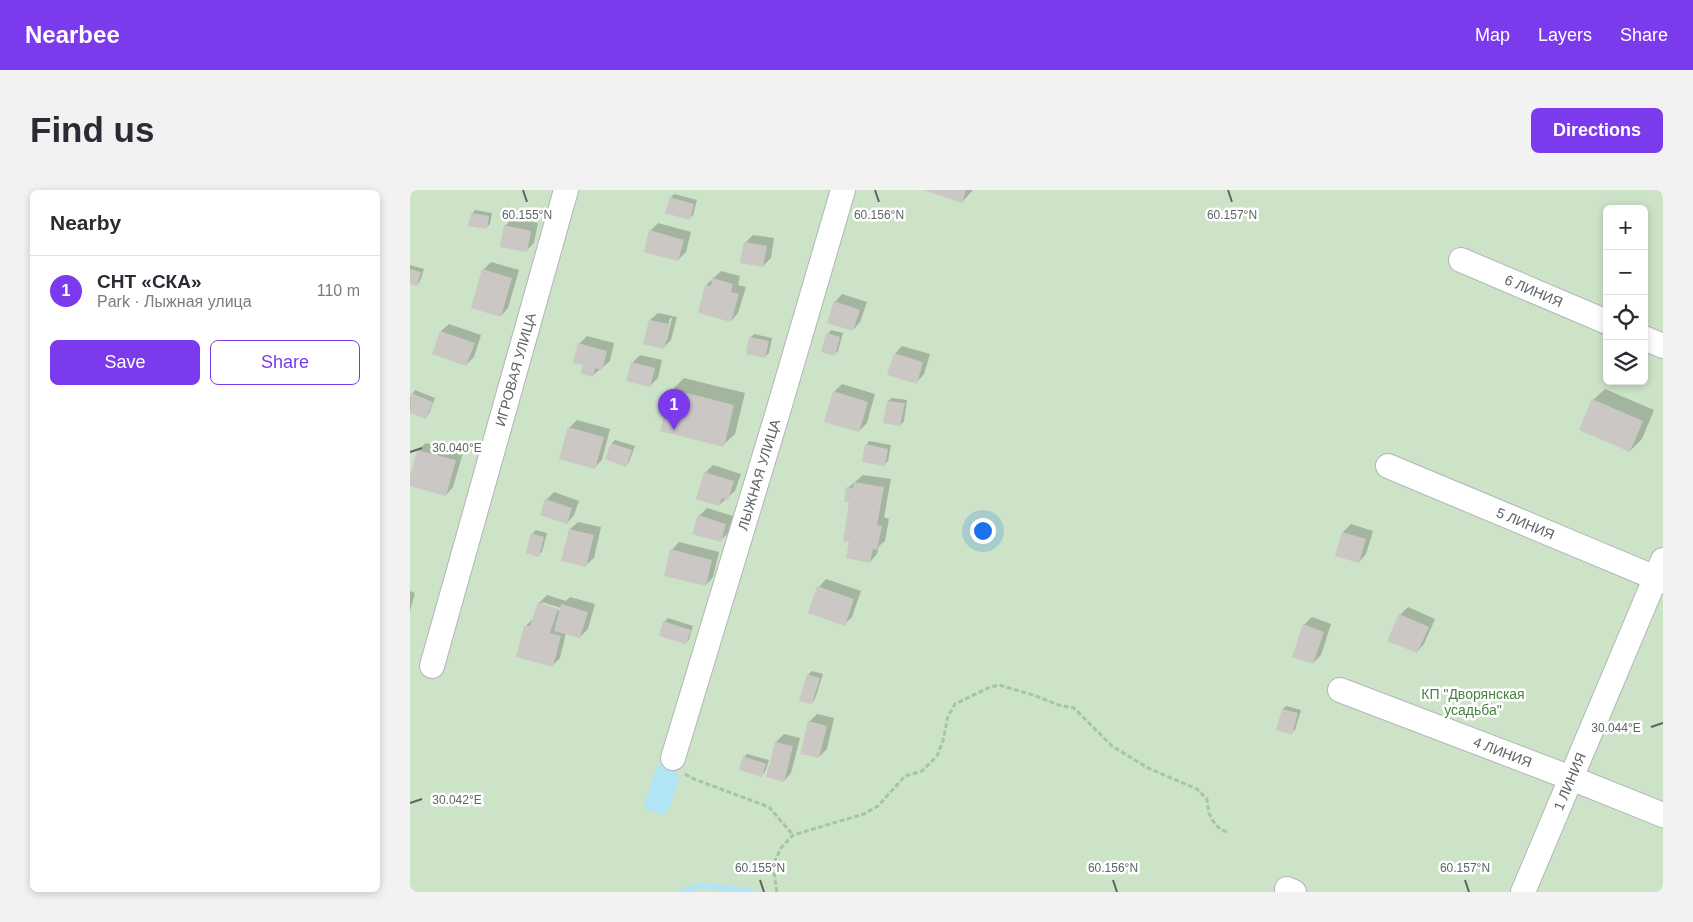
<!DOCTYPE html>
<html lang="en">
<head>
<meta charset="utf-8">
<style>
  body { margin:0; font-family:Helvetica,sans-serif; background:#f2f2f3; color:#2b2b33 }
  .controls { position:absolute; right:15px; top:15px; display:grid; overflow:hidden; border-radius:8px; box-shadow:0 2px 8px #0003 }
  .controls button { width:45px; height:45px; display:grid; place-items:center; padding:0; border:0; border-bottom:1px solid #e1e1e2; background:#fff; color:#2b2b33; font:25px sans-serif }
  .you { position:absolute; left:572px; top:340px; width:18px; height:18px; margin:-12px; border:4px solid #fff; border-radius:50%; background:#1a73e8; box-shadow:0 0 0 8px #1a73e833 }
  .badge { display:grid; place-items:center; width:32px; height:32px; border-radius:50%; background:#7c3aed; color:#fff; font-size:16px; font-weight:700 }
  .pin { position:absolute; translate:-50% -41px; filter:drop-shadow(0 1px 2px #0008) }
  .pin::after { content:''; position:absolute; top:26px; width:18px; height:15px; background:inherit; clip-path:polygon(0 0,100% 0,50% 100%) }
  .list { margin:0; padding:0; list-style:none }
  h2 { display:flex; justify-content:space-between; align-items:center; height:65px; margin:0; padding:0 20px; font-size:21px }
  h2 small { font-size:16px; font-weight:400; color:#7c7c81 }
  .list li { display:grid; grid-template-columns:32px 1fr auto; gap:15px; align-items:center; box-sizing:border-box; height:70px; padding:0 20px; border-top:1px solid #e1e1e2 }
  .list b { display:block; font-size:19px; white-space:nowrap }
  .list p { margin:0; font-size:16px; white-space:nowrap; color:#7c7c81 }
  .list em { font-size:16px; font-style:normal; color:#7c7c81 }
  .actions { display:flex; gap:10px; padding:15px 20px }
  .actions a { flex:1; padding:11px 0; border:1px solid #7c3aed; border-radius:8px; text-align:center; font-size:18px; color:#7c3aed }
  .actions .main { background:#7c3aed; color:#fff }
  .icon { flex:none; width:28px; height:28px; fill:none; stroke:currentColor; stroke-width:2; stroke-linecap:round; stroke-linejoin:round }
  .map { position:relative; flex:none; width:1253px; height:702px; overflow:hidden; border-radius:8px }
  header { display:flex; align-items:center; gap:30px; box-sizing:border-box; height:70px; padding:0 25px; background:#7c3aed; color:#fff }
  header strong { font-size:24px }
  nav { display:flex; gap:28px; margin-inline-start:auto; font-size:18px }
  .intro { display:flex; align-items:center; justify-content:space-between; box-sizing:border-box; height:120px; padding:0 30px }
  h1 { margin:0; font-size:35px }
  .button { padding:12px 22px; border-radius:8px; background:#7c3aed; color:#fff; font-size:18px; font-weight:700 }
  main { display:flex; gap:30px; padding:0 30px }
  aside { flex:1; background:#fff; border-radius:8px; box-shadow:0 2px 8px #0003 }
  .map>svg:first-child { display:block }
</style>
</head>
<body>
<header>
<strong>Nearbee</strong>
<nav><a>Map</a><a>Layers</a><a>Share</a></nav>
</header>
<div class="intro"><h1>Find us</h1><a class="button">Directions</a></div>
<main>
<aside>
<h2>Nearby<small></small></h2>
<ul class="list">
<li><span class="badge">1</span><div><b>СНТ «СКА»</b><p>Park · Лыжная улица</p></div><em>110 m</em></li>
</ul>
<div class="actions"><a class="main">Save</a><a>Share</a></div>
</aside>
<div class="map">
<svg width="1253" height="702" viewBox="0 0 1253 702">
  <rect width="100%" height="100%" fill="#efece7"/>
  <path fill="#cce3c7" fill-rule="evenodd" d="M0 0H1253V702H0ZM1197 19H1234V191H1197Z"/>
  <path fill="#b1e4f5" d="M250 573C259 573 268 580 269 589 265 599 262 618 253 625L235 619 234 617 245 581Z"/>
  <g fill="#0003" fill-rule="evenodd">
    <polygon points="517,0 563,0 552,12"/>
    <polygon points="264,4 287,10 283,25 279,29 261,7"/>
    <polygon points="65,20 82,23 80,34 76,38 62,24"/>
    <polygon points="103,28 128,33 124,53 116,61 95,36"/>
    <polygon points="248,33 281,42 276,62 268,70 240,41"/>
    <polygon points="343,45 364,48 361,68 353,76 335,53"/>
    <polygon points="81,72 109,80 98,118 91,126 62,117 74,79"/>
    <polygon points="0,75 14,79 10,91 7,95 0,93"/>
    <polygon points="311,81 330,86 328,95 336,97 328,123 321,131 296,95"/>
    <polygon points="432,104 457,112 450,132 443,140 425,112"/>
    <path d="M248 123 267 127 261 150 254 157 240 130ZM260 128H262L257 150H255Z"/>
    <polygon points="39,134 71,145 64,167 56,175 31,141"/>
    <polygon points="421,140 433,143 428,161 424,165 418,144"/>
    <polygon points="344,144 362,148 359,163 355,167 340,148"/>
    <polygon points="177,146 204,153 200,171 182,186 174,174 169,154"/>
    <polygon points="492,156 520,164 514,184 507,192 485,164"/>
    <polygon points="230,165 252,170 248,188 240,196 222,173"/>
    <polygon points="274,188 335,203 325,244 313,255 262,200"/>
    <polygon points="432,194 465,204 457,233 449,241 424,202"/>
    <polygon points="1195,199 1244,220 1232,249 1220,261 1183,210"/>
    <polygon points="5,200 25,208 19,224 15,227 0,222 0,208"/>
    <polygon points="482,208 497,210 494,231 490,235 478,211"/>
    <polygon points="167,230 200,239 192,270 184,278 159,238"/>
    <polygon points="205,250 225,256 219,272 216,275 202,253"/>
    <polygon points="459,251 481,255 478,271 474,275 456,255"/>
    <polygon points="16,253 53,263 43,297 36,305 0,295 8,260"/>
    <polygon points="303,275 331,284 325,301 309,315 295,283"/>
    <polygon points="453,285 481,289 474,327 479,329 475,351 469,356 467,364 460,372 441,351 441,311 438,298"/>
    <polygon points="144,302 169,311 164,325 157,333 136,310"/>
    <polygon points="297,318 323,326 318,343 310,351 289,326"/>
    <polygon points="168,332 191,337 184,368 176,375 153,370 160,339"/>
    <polygon points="941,334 963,341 956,364 949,372 926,365 933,342"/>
    <polygon points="126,340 137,343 132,362 128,365 122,344"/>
    <polygon points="269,352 309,362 303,387 296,395 262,360"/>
    <polygon points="416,389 451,401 442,427 435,434 409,397"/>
    <polygon points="0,401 5,403 0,421"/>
    <path d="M137 405 156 411 160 407 185 414 178 439 170 447 156 443 150 468 142 476 115 437 123 429 129 413ZM132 412 154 419V422L132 415Z"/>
    <polygon points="998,417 1025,429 1014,454 1007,462 990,425"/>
    <polygon points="902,427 921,434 911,465 903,473 894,435"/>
    <polygon points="258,428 283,436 279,449 276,453 254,432"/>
    <polygon points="402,481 413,484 405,509 402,513 398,485"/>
    <polygon points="876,516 891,520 885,540 881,543 873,519"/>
    <polygon points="407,524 424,528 417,559 409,567 399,532"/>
    <polygon points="374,544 390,548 381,583 374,591 358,586 366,552"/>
    <polygon points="337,564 359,570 355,582 351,585 334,567"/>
  </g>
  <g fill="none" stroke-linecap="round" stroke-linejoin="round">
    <polyline stroke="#b1e4f5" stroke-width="6" points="271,702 292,695 343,702"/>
  </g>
  <g fill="#cac7c4">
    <polygon points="514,0 556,0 552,13"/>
    <polygon points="260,7 284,14 280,30 255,23"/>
    <polygon points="61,23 79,26 77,39 58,36"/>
    <polygon points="94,35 121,41 117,62 90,57"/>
    <polygon points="239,40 274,50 268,71 234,62"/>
    <polygon points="334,52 357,56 353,77 330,73"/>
    <polygon points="0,79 11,82 7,96 0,94"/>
    <polygon points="72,79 102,88 91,127 61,118"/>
    <polygon points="302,88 323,94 321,102 329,104 321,132 288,123 295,95 301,96"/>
    <polygon points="424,111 450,120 443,141 417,133"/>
    <polygon points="239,130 260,134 254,159 233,154"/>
    <polygon points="30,141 65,153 56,176 22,164"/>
    <polygon points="416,143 430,147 425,166 411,162"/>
    <polygon points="339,147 359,151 355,168 336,164"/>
    <polygon points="168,153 197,161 192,180 185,178 183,187 171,184 173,175 163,173"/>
    <polygon points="484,163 513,172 507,194 477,185"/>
    <polygon points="221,172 245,178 240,197 216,191"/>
    <polygon points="261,199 324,215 314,257 250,241"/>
    <polygon points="423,201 458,212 449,242 414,232"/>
    <polygon points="1,203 23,212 16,229 0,223"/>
    <polygon points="1182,209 1233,231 1220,262 1169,240"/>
    <polygon points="477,211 495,213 490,236 473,233"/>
    <polygon points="158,237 194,247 185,279 149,269"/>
    <polygon points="201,253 222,260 216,277 195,269"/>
    <polygon points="455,254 478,259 475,276 452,272"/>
    <polygon points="7,260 46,270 36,306 0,296 0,286"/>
    <polygon points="294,282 324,291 318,310 312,308 309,316 286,309"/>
    <polygon points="444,292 474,297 467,335 472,336 467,360 463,359 460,373 436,368 439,352 433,351 439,312 434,312 436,297 443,298"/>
    <polygon points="135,309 162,318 157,334 130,325"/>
    <polygon points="288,325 316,334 311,352 282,344"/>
    <polygon points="159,339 184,345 176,377 151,371"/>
    <polygon points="932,342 956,349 949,373 925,366"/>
    <polygon points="121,343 134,347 129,367 116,363"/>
    <polygon points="260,359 302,370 296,396 254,386"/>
    <polygon points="407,396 444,409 435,436 398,423"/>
    <polygon points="128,412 148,419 140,443 151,446 143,477 106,467 114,436 120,436"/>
    <polygon points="151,414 178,422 170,448 144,441"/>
    <polygon points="989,424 1019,437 1007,463 977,451"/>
    <polygon points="253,431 281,440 276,454 249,446"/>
    <polygon points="893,434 914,442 903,474 882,467"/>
    <polygon points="397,484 410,488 402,514 389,511"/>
    <polygon points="872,519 888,523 882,545 866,540"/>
    <polygon points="398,531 417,536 409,568 390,564"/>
    <polygon points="365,552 383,556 374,592 356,587"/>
    <polygon points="333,566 356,574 352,587 329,580"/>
  </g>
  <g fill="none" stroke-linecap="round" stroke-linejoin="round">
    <defs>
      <g id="minor">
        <path id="s1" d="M1051 70 1197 132"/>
        <polyline points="1234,148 1253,156"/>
        <path id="s2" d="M978 276 1253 391"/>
        <path id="s3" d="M22 476 156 0"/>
        <path id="s4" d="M930 500 1161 588 1253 625"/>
        <path id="s5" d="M263 568 367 225 433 0"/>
        <polyline points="877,699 884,702"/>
        <path id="s6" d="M1113 702 1253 370"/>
      </g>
    </defs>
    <use href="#minor" stroke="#b2b5b7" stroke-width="26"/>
    <g stroke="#a3c6a6" stroke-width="3" stroke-dasharray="5 2.5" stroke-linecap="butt">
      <polyline points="275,584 284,589 359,617 383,645"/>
      <polyline points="367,702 363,675 371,658 383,645 454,624 468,616 495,586 512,581 527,566 533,551 538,526 545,514 580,497 589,495 623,505 649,515 664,518 702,556 738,578 787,599 797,609 799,623 803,631 810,639 817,642"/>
    </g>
    <use href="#minor" stroke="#fff" stroke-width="24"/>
  </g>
  <path fill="none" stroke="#5f6365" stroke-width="2" d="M113 0 117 12M465 0 469 12M818 0 822 12M0 262 12 258M1241 537 1253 533M0 613 12 609M350 690 354 702M703 690 707 702M1055 690 1059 702"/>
  <g text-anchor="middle" stroke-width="5" stroke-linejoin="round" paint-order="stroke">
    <g font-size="14" fill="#5f6365" stroke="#fff">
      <text dy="5" stroke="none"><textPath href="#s1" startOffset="79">6 ЛИНИЯ</textPath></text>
      <text dy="5" stroke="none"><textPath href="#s3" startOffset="308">ИГРОВАЯ УЛИЦА</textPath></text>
      <text dy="5" stroke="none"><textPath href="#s5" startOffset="296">ЛЫЖНАЯ УЛИЦА</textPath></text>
      <text dy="5" stroke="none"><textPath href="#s2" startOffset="149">5 ЛИНИЯ</textPath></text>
      <text dy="5" stroke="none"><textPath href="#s4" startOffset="174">4 ЛИНИЯ</textPath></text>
      <text dy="5" stroke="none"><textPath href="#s6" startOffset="120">1 ЛИНИЯ</textPath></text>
    </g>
    <g font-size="14" fill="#4a8241" stroke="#fff">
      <text x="1063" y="509">КП "Дворянская<tspan x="1063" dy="16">усадьба"</tspan></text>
    </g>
  </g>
  <g font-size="12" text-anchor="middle" fill="#5f6365" stroke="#fff" stroke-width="5" stroke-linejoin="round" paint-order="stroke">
    <text x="117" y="29">60.155°N</text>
    <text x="469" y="29">60.156°N</text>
    <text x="822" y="29">60.157°N</text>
    <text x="47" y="262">30.040°E</text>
    <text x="1206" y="542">30.044°E</text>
    <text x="47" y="614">30.042°E</text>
    <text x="350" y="682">60.155°N</text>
    <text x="703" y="682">60.156°N</text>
    <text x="1055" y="682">60.157°N</text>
  </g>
</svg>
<div class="controls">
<button>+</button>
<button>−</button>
<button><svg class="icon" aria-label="locate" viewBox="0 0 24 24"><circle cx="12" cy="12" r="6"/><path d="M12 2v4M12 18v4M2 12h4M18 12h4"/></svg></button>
<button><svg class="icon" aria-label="layers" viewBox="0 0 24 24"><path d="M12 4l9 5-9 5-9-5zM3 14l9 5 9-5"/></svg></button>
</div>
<div class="you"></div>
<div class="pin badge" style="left:264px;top:240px">1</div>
</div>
</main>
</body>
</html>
